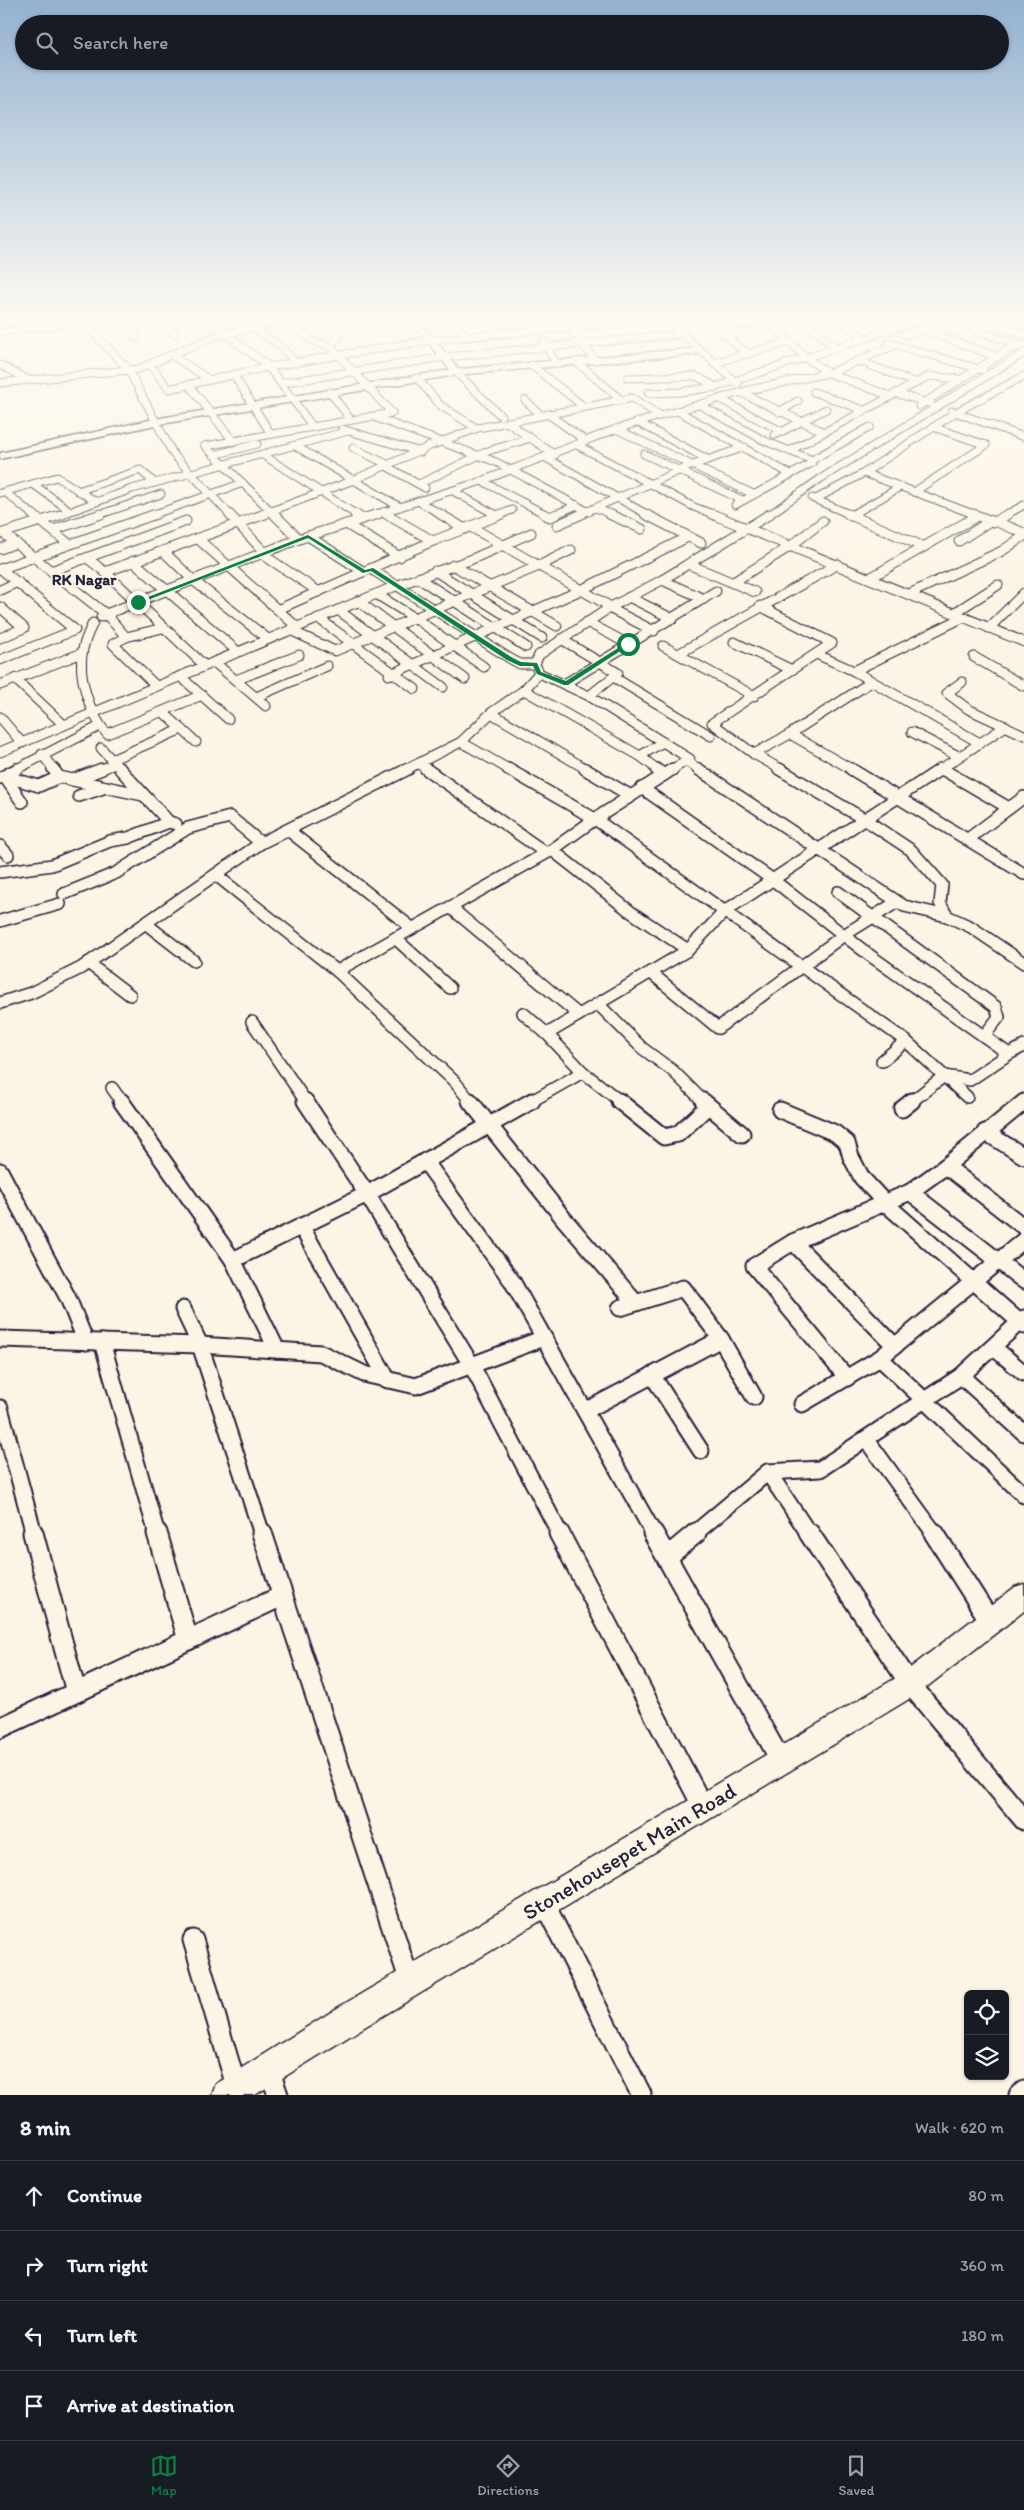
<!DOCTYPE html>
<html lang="en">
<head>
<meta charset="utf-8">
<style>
  body { margin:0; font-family:Itim,sans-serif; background:#242831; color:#f1f3f6 }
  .controls { position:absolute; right:15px; bottom:15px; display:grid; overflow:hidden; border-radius:8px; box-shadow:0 1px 4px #0004 }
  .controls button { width:45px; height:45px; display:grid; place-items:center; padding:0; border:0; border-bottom:1px solid #363941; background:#171b24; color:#f1f3f6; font:25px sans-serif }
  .stop { position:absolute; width:15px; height:15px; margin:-11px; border:4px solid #0b8043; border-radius:50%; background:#fff }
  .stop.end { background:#0b8043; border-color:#fff; box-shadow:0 1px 5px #0008 }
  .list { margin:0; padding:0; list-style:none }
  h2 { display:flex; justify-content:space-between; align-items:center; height:65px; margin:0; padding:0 20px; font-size:21px }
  h2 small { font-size:16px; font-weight:400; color:#9ea1a6 }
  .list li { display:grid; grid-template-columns:32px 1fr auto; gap:15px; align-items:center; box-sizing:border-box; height:70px; padding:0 20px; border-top:1px solid #363941 }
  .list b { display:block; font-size:19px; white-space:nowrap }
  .list em { font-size:16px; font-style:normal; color:#9ea1a6 }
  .icon { flex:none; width:28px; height:28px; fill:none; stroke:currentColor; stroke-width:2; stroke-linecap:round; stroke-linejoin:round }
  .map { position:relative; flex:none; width:1024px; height:2095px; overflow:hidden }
  .search { position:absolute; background:#171b24; box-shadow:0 1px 4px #0004; left:15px; right:15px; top:15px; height:55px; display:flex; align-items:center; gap:12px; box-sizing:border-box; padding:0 18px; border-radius:28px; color:#9ea1a6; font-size:19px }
  .sheet { height:345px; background:#171b24 }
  nav { display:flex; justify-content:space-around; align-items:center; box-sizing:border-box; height:70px; border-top:1px solid #363941; background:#171b24; font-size:14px; color:#9ea1a6 }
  nav a { display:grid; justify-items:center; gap:2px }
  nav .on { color:#0b8043 }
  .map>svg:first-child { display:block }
</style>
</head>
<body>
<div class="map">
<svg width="1024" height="2095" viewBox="0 0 1024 2095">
  <rect width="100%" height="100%" fill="#fcf5e5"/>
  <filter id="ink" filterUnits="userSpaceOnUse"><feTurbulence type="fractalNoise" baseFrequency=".02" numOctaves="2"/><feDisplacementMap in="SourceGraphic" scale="10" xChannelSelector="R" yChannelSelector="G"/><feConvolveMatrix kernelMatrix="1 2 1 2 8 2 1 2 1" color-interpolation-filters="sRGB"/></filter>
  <g filter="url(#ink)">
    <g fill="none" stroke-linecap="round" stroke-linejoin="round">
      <defs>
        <g id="street-far4">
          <polyline points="79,318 128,369 173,454 230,515"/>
          <polyline points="115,318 137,338"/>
          <polyline points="159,318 175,334"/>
          <polyline points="204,318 267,365 313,427"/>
          <polyline points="324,318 339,336 330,346"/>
          <polyline points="364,318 366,322"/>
          <polyline points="447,318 467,336"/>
          <polyline points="486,318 498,334"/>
          <polyline points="528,318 570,322"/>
          <polyline points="569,318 570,328 595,360"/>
          <polyline points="704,318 748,354"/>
          <polyline points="801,318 834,347"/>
          <polyline points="838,318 864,339"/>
          <polyline points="878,318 892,329"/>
          <polyline points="666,319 738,384"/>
          <polyline points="981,319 1024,334"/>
          <polyline points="286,320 313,341 330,346 392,413"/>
          <polyline points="770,322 806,358 829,373 890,396"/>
          <polyline points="953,322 1021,346"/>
          <polyline points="253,327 281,347 296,363"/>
          <polyline points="716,327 801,319"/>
          <polyline points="922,329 997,357"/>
          <polyline points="0,332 82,322"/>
          <polyline points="904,335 971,318"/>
          <polyline points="543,341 556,363"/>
          <polyline points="889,343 983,370"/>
          <polyline points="171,355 210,380"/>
          <polyline points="859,361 914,382"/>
          <polyline points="577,362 620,399"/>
          <polyline points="713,363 790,342"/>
          <polyline points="149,364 169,389 268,367 431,340 668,318"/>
          <polyline points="0,365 27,379"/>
          <polyline points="531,365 583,406"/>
          <polyline points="456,372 501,416"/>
          <polyline points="233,374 271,434"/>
          <polyline points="417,378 440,405 476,428"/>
          <polyline points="628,378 696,376 716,387"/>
          <polyline points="0,383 138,369 213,337 293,318"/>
          <polyline points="281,383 445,357 682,334"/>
          <polyline points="189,385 233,441"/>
          <polyline points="330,392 351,420"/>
          <polyline points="814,392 863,410"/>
          <polyline points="648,393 680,392 716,387 926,318"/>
          <polyline points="742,393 824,432"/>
          <polyline points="895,393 931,404"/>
          <polyline points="720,399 783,432"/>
          <polyline points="525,400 541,415"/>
          <polyline points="700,405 765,441 812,460"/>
          <polyline points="919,406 1008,350 1024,345"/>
          <polyline points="678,411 790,474"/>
          <polyline points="952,411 1024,437"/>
          <polyline points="779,412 798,401"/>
          <polyline points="548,414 586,441"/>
          <polyline points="371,416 496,462 589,512"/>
          <polyline points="507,422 555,455"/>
          <polyline points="637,422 707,459"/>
          <polyline points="933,427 986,445"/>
          <polyline points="342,429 421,452"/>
          <polyline points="616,429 753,494"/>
          <polyline points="775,435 826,409"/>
          <polyline points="577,445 694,507 715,515"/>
          <polyline points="205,446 392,413"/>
          <polyline points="205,446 275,515"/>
          <polyline points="297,447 400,507"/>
          <polyline points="353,448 389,465"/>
          <polyline points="789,451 929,376 958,379"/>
          <polyline points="644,454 742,500"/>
          <polyline points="214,455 257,444"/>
          <polyline points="263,455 357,515"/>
          <polyline points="546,458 648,515"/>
          <polyline points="386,466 425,488"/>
          <polyline points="864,473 976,515"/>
          <polyline points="482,481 547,515"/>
          <polyline points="33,484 69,510"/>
          <polyline points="419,484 488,451 531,438"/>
          <polyline points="78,491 140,470 155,483"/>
          <polyline points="453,491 496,515"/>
          <polyline points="5,492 33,515"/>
          <polyline points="914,492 986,445"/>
          <polyline points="0,493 57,477 95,501"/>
          <polyline points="812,498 851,515"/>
          <polyline points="816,499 864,473 956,412 1024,376"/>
          <polyline points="418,501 442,515"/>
          <polyline points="735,505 812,463 812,460 870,427"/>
          <polyline points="596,508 612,515"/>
          <polyline points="383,512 388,515"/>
          <polyline points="60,515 132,489 348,431"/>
          <polyline points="98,515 161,494"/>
          <polyline points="152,515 243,483"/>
          <polyline points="261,515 351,481 430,446 478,428 632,398 659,415"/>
          <polyline points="374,515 482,481 616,429 745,391 832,372 895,345"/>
          <polyline points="499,515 512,510"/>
          <polyline points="554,515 577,505"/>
          <polyline points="579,515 690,466 745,447"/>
          <polyline points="769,515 820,479 1024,353"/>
          <polyline points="852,515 900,487"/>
          <polyline points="1006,515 1024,505"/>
        </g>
        <g id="street-far3">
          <polyline points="32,514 69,544"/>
          <polyline points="63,514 3,533 106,614 299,539 378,514"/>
          <polyline points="229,514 265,553"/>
          <polyline points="274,514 299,539"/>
          <polyline points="355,514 361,518"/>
          <polyline points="386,514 433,541"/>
          <polyline points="440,514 465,529"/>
          <polyline points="493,514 497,516"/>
          <polyline points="544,514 550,517 557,514"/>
          <polyline points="609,514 642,529"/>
          <polyline points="645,514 701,543"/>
          <polyline points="712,514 1024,642"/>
          <polyline points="848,514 924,547"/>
          <polyline points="973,514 994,522 1008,514"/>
          <polyline points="851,516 855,514"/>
          <polyline points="997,522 1024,533"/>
          <polyline points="346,524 400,557"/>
          <polyline points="557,525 582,514"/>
          <polyline points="471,527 611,607"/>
          <polyline points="53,530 101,514"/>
          <polyline points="308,536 364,572"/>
          <polyline points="197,538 297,627"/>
          <polyline points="959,541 990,521"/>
          <polyline points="0,549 16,543"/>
          <polyline points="163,551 194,581 268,639"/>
          <polyline points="262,554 319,592"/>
          <polyline points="87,558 105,572 205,666"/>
          <polyline points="133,561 238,652"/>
          <polyline points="688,564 755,592"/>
          <polyline points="453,565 557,626"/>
          <polyline points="0,569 156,514"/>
          <polyline points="371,569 509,658 520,664 535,664"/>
          <polyline points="51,571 186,521"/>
          <polyline points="435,571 542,638"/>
          <polyline points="105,572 265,514"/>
          <polyline points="418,578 526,647"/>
          <polyline points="870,578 977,516"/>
          <polyline points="662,580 704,599"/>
          <polyline points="732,583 792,545 823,521"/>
          <polyline points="0,590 18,582"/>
          <polyline points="376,594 415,618 484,667"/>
          <polyline points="909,594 1002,551 1024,536"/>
          <polyline points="629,597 673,619"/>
          <polyline points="358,601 465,679"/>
          <polyline points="760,606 832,643 712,723 754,754 782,770"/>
          <polyline points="0,607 24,628 0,638"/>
          <polyline points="609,608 654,631"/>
          <polyline points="279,609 433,541 502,514"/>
          <polyline points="338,610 443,687"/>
          <polyline points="954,613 998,585"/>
          <polyline points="101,617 106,614 126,637 113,644 156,686"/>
          <polyline points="318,618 415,689"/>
          <polyline points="587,622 628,644"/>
          <path d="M93 623C89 631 85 640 83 649 77 676 89 713 107 734L202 695"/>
          <polyline points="989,628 1024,593"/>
          <polyline points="290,630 335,651 539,566 571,550"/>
          <polyline points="126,637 163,628"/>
          <polyline points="561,639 618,673 589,696"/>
          <polyline points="734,642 792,670"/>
          <polyline points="663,646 754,696"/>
          <polyline points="678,654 838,564"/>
          <polyline points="816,654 854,671 978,742"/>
          <polyline points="974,657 1024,686"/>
          <polyline points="0,660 75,630 1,569"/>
          <polyline points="214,662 266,706"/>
          <polyline points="854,671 964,617"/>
          <polyline points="539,673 589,696 690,759 686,761"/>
          <polyline points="389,675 581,590 688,537"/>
          <polyline points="180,676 228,719"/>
          <polyline points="615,678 711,736"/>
          <polyline points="15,679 64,725"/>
          <polyline points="236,680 299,655"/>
          <polyline points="962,682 947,693 968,709 1024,735"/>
          <polyline points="566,683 716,591"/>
          <polyline points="0,685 82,653"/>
          <polyline points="524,690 640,756 658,770"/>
          <polyline points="256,697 327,666"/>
          <polyline points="163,712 196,742"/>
          <polyline points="491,713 588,770"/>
          <polyline points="0,717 22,743"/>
          <polyline points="912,732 958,756"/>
          <polyline points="790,734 853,770"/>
          <polyline points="461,742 510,770"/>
          <polyline points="101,748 121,770"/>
          <polyline points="0,752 398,585 470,560 531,533"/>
          <polyline points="42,754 54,770"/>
          <polyline points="754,754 790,734 871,682"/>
          <polyline points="640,756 663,742"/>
          <polyline points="111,760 182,729"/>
          <polyline points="686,761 700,770"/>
          <polyline points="419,764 428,770"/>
          <polyline points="940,768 944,770"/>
          <polyline points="15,770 98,727"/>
          <polyline points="99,770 115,764"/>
          <polyline points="405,770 461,742 491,713 524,690 539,673 535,664 539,655 609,608 662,580 770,514"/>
          <polyline points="671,770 686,761"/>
          <polyline points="939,770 1006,726"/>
        </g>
        <g id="street-far2">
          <polyline points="53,769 59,777 143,795"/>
          <polyline points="120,769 169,822 176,824"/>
          <polyline points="426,769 546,853"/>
          <polyline points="508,769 595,819 906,1041 967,1097"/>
          <polyline points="585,769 631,796"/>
          <polyline points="656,769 664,775"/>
          <polyline points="698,769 904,906 947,916 971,927 1024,963"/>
          <polyline points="779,769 864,819 911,850 942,885 940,903 947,916"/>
          <polyline points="851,769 1024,874"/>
          <polyline points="942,769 1009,808"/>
          <polyline points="0,778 17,769"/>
          <polyline points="73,780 102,769"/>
          <polyline points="642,788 773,880 868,954 1009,1054 1024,1046"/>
          <polyline points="79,796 106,787"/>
          <polyline points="22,802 4,776 39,786 59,777"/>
          <polyline points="288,830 412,928"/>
          <polyline points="968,839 1024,797"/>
          <polyline points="0,846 8,855"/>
          <polyline points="552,850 631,912 688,950"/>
          <polyline points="0,872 52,865 110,841 128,838 169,822"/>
          <polyline points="216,875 337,971 455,1082 471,1102"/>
          <polyline points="838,892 996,1007 999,1017 984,1036"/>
          <polyline points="64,894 116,873 188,828 230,817 261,843"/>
          <polyline points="450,907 579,1015"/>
          <polyline points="0,921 60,904"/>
          <polyline points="145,923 194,961"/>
          <polyline points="395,938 450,988"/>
          <polyline points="88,963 130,995"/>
          <polyline points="337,971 552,850 595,819 673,769"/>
          <polyline points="650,972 718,1028 844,935 897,902"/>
          <polyline points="0,1003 31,993 81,968 261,843 408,769"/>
          <polyline points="598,1004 642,1048 673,1071 704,1102"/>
          <polyline points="523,1013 547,1034 583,1072 621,1102"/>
          <polyline points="252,1022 306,1102"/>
          <polyline points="547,1034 688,950 725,911 941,769"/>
          <polyline points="882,1061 906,1041"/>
          <polyline points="112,1088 122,1102"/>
          <polyline points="530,1102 583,1072"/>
          <polyline points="911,1102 944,1076 970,1080 1009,1054"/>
        </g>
        <g id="street-far1">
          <polyline points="121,1101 233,1260 277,1350"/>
          <polyline points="305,1101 367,1194 472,1366 560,1534"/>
          <polyline points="470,1101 564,1219 636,1303"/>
          <polyline points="619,1101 664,1137 678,1134 708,1106"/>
          <polyline points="703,1101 742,1134"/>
          <polyline points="902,1109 912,1101"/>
          <polyline points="780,1110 835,1133 847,1143 851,1157 862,1178 885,1203 1024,1326"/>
          <polyline points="985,1132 1024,1156"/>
          <polyline points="425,1161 512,1281 654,1534"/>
          <polyline points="946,1166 1024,1227"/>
          <polyline points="0,1171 68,1298 86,1342"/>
          <polyline points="910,1192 1024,1281"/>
          <polyline points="301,1226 388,1380"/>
          <polyline points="793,1242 895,1346"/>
          <polyline points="233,1260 367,1194 532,1101"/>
          <polyline points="620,1308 683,1288 721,1339 754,1397"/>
          <polyline points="183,1309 200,1345 262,1534"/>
          <polyline points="0,1339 200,1345 321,1353 364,1374 416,1386 544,1338"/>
          <polyline points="102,1342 157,1534"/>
          <polyline points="993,1347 1024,1373"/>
          <polyline points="880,1358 1024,1495"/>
          <polyline points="652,1375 701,1451"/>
          <polyline points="961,1376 1024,1433"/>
          <polyline points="847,1378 754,1266 793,1242 910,1192 946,1166 1024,1102"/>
          <polyline points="802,1404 880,1358 1024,1240"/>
          <polyline points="0,1408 34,1534"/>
          <polyline points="585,1411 721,1339"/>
          <polyline points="866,1439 935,1534"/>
          <polyline points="768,1472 809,1534"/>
          <polyline points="694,1534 768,1472 820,1469 961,1376 1024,1318"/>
        </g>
        <g id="street">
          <polyline points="33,1533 76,1692"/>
          <polyline points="157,1533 188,1640"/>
          <polyline points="262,1533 410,1982"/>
          <polyline points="559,1533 703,1807"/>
          <polyline points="653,1533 781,1761"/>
          <polyline points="809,1533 910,1684 1024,1820"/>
          <polyline points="934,1533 990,1621"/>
          <polyline points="667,1557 696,1533"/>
          <polyline points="0,1728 282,1596"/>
          <polyline points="544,1903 641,2094"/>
          <polyline points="193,1940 237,2089"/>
          <polyline points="269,2069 278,2095"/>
          <polyline points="1019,2095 1024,2091"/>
        </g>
        <g id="secondary">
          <polygon points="404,318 413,318 434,338 458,369 699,348 703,351 699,354 456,375 155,425 0,459 0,453 154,419 450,370 428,342"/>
          <polygon points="1024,1584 1024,1611 919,1693 361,2029 255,2095 212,2095 216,2084 339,2007 901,1675 1015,1587"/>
        </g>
      </defs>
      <use href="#street-far4" stroke="#22223b" stroke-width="9"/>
      <use href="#street-far3" stroke="#22223b" stroke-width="11"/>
      <use href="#street-far2" stroke="#22223b" stroke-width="14"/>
      <use href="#street-far1" stroke="#22223b" stroke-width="19"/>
      <use href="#street" stroke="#22223b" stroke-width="23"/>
      <use href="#secondary" stroke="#22223b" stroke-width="3"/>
      <use href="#street-far4" stroke="#fcf5e5" stroke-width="7"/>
      <use href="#street-far3" stroke="#fcf5e5" stroke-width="9"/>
      <use href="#street-far2" stroke="#fcf5e5" stroke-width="11"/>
      <use href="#street-far1" stroke="#fcf5e5" stroke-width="15"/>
      <use href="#street" stroke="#fcf5e5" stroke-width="19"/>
      <use href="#secondary" fill="#fcf5e5" fill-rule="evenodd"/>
    </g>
  </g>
  <linearGradient id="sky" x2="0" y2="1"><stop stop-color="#92b1d0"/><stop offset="0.52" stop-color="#fefaf3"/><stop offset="1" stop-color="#fefaf3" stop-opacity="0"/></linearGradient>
  <rect width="1024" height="612" fill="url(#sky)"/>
  <polygon fill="#0b8043" points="308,535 365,570 373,568 511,657 521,662 537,663 541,672 566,681 626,643 631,644 568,685 564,685 537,674 533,666 520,666 507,660 371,571 363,573 308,538 140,603 135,602"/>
  <g text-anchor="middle" stroke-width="4" stroke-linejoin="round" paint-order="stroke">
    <g font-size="16" font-weight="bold" fill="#22223b" stroke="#fcf5e5">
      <text x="84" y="585">RK Nagar</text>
    </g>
    <g font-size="22" fill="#22223b" stroke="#fcf5e5">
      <text transform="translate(629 1851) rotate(-31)" y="8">Stonehousepet Main Road</text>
    </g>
  </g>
</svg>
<div class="controls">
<button><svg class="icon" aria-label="locate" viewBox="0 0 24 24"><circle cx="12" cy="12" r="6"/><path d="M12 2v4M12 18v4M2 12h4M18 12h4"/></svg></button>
<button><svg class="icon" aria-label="layers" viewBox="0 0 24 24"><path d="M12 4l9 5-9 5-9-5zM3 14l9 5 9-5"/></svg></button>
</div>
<div class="stop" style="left:628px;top:644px"></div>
<div class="stop end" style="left:138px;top:602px"></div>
<div class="search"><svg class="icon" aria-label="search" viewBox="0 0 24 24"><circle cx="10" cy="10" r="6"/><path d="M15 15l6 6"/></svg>Search here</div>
</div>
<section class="sheet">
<h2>8 min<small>Walk · 620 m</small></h2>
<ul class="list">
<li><svg class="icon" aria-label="ahead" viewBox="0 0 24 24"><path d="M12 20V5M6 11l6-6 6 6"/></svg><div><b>Continue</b></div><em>80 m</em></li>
<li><svg class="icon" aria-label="right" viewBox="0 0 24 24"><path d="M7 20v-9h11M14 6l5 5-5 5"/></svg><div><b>Turn right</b></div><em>360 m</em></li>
<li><svg class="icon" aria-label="left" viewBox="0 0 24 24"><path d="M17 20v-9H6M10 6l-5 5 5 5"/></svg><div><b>Turn left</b></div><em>180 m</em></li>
<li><svg class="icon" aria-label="arrive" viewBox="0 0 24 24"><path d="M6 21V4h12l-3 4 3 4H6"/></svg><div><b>Arrive at destination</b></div></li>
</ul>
</section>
<nav>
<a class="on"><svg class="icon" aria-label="map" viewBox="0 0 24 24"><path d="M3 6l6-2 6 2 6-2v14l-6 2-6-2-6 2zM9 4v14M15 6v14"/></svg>Map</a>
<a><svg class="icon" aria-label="directions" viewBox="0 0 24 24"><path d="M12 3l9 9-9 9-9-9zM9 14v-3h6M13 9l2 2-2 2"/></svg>Directions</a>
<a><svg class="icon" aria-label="saved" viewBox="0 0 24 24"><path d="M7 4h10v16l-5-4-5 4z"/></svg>Saved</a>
</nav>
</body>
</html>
